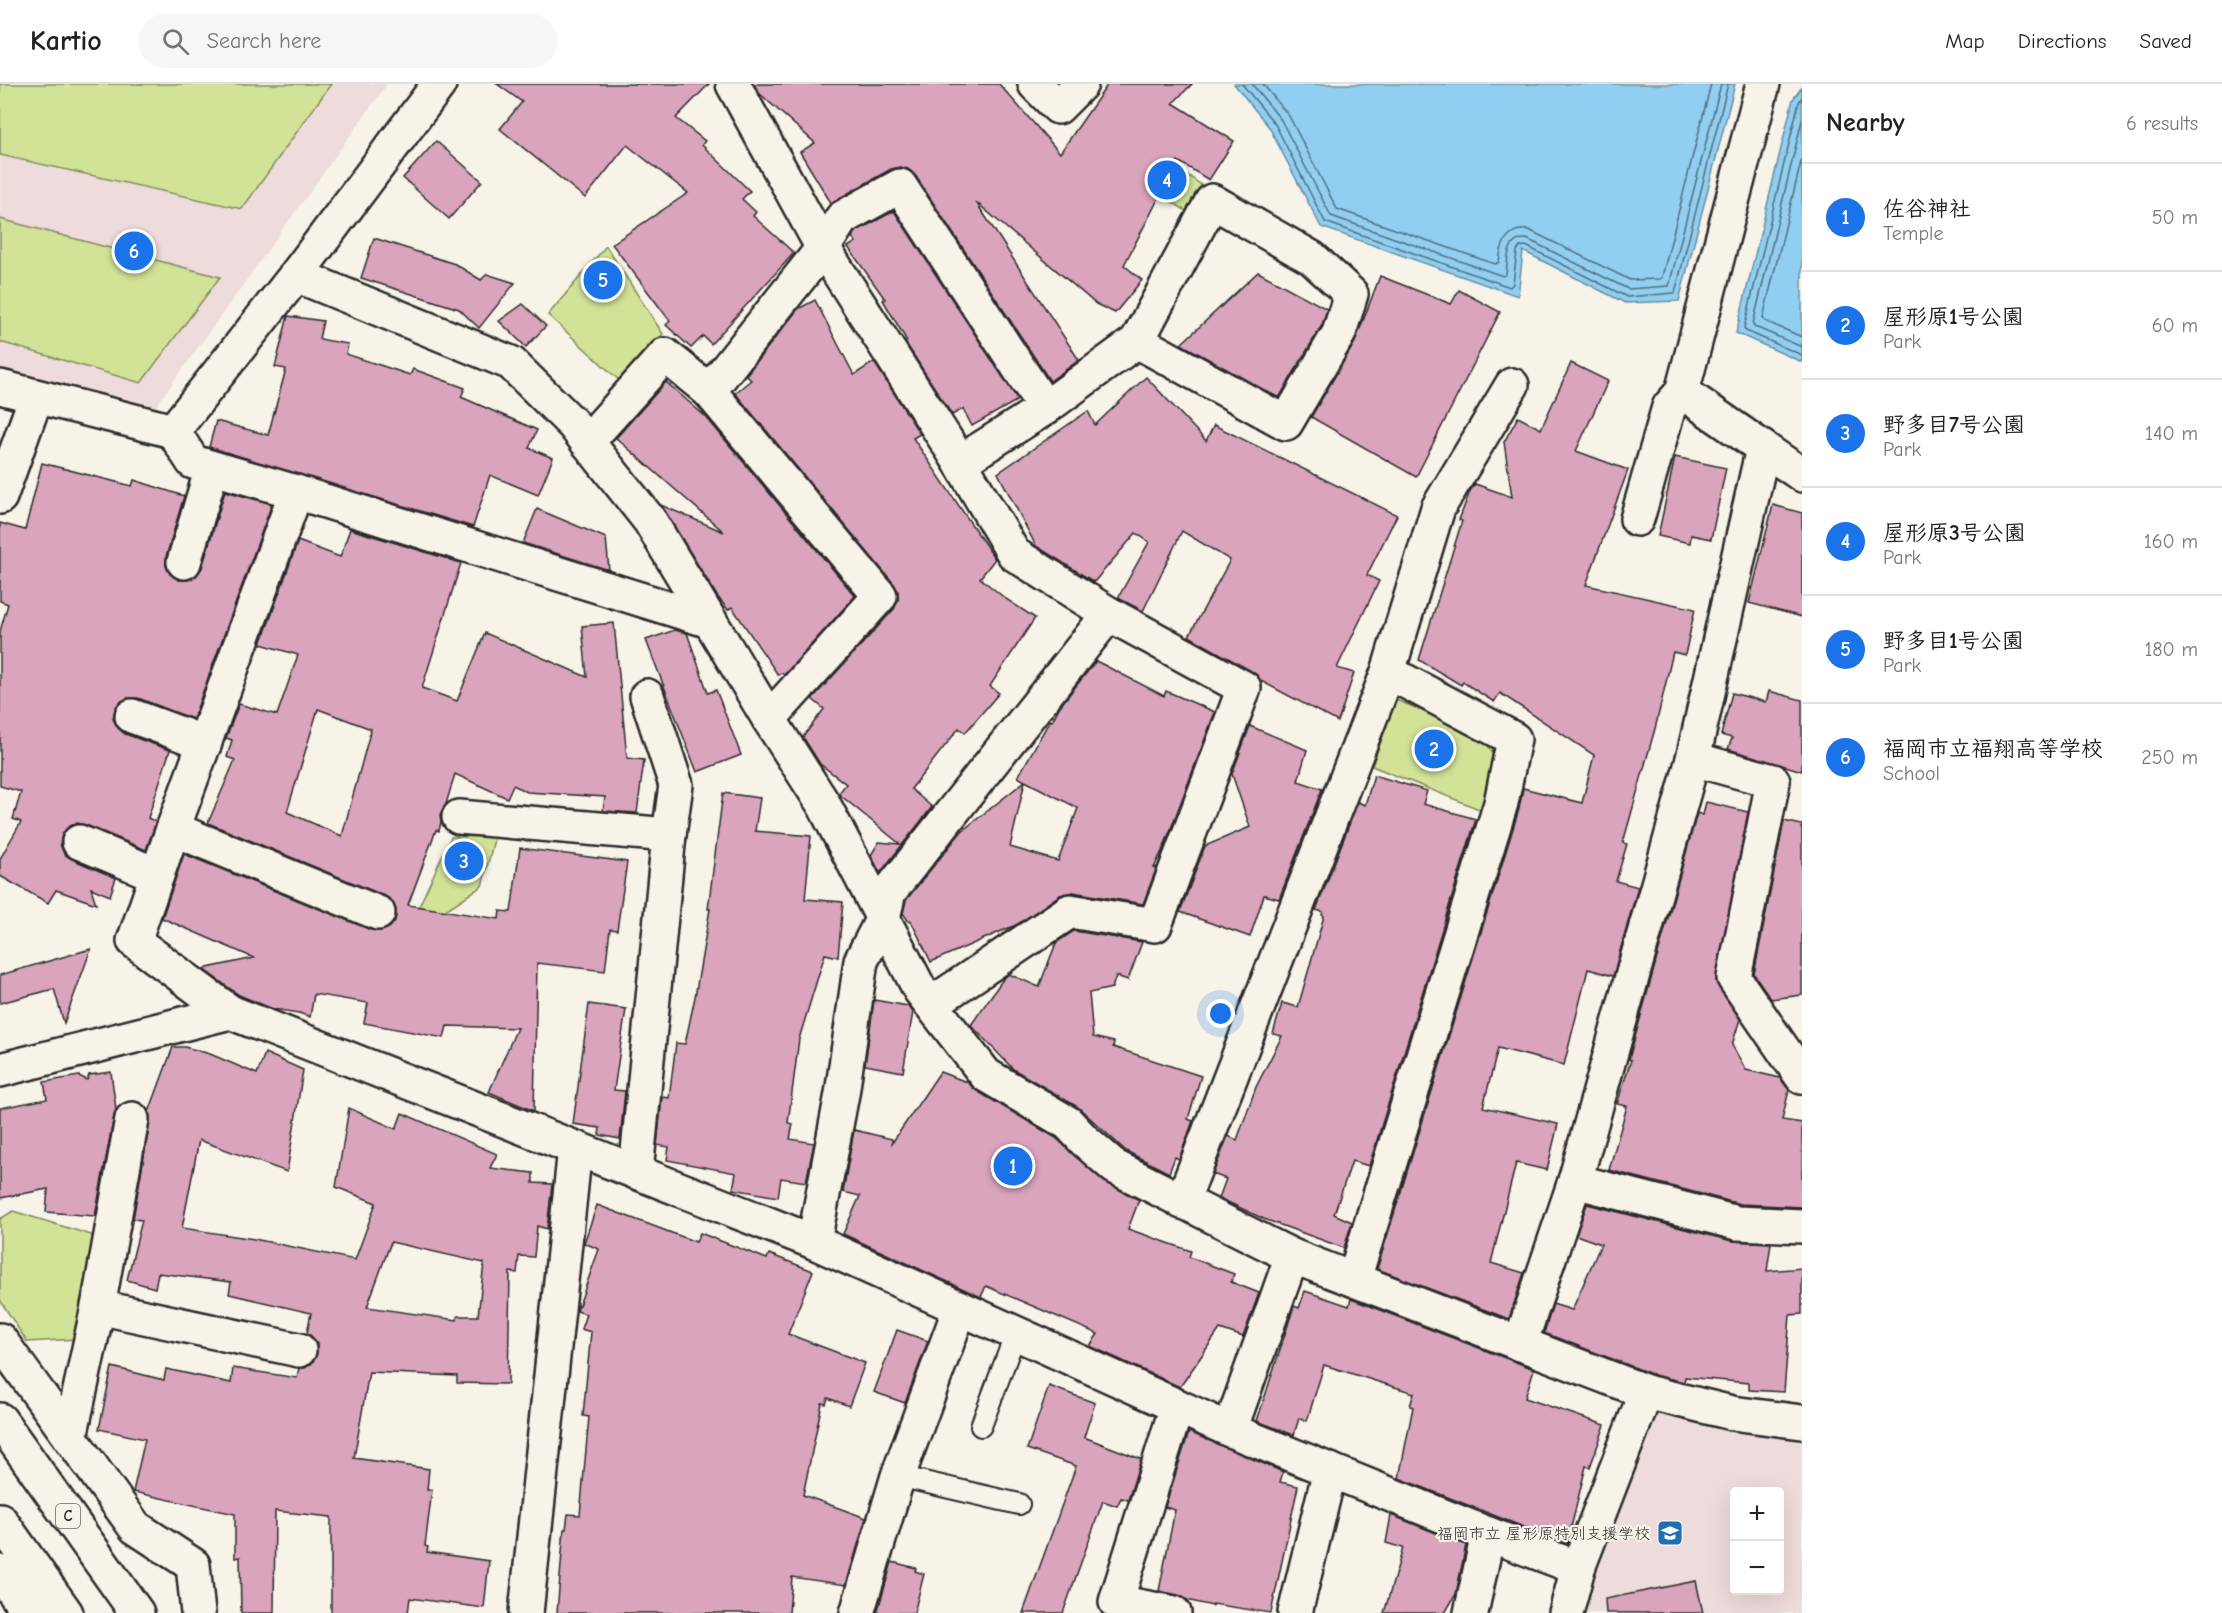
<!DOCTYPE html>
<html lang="en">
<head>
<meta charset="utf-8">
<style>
  body { margin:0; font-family:"Comic Neue","Klee One",sans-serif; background:#f6f6f6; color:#222 }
  .controls { position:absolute; right:18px; bottom:18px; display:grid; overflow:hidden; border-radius:6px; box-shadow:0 6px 24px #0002 }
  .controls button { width:54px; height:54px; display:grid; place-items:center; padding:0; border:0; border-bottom:2px solid #e0e0e0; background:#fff; color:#222; font:30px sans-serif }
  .you { position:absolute; left:1221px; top:930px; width:21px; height:21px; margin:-15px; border:4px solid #fff; border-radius:50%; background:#1a73e8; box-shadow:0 0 0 9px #1a73e833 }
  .badge { display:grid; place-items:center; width:39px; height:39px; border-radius:50%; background:#1a73e8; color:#fff; font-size:20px; font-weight:700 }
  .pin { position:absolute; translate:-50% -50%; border:3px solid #fff; box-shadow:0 2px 6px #0006 }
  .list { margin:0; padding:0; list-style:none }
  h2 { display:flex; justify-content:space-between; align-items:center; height:78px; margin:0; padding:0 24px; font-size:26px }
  h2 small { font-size:20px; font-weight:400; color:#767676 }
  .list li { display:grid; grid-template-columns:39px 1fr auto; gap:18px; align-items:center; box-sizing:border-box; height:108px; padding:0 24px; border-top:2px solid #e0e0e0 }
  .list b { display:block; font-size:22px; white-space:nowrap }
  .list p { margin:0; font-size:20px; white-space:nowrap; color:#767676 }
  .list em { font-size:20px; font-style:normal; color:#767676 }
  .icon { flex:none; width:33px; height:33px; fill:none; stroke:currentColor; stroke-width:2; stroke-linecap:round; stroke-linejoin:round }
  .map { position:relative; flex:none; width:1802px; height:1529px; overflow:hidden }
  header { display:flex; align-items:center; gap:36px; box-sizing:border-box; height:84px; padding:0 30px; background:#fff; border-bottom:2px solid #e0e0e0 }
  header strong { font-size:28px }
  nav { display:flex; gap:33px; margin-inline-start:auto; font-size:21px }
  .search { width:420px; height:54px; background:#f6f6f6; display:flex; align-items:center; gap:15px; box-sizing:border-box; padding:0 21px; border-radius:33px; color:#767676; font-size:22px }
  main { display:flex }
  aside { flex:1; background:#fff }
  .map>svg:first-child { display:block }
</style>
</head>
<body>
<header>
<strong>Kartio</strong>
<div class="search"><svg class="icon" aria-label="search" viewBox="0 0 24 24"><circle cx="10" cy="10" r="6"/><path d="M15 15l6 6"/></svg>Search here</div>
<nav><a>Map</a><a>Directions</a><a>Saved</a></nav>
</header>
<main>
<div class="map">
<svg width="1802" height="1529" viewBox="0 0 1802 1529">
  <rect width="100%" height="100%" fill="#f7f3e8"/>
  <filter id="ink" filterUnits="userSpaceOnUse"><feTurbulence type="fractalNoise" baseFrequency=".0167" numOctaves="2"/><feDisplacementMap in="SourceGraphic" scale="12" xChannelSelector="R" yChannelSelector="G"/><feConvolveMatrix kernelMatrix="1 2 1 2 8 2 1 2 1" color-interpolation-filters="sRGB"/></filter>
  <g filter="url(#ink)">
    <g fill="#eedbdb" fill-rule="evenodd">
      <polygon points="0,0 387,0 151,329 0,287"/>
      <path d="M1654 1323 1802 1350V1529H1582L1589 1490ZM1734 1408H1780V1506H1734Z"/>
    </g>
    <g fill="#d2e397" stroke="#7e8761" stroke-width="1.5">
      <polygon points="0,0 331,0 242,125 0,71"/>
      <polygon points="1150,64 1204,103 1189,129 1129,90"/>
      <polygon points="0,135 220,193 141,299 0,258"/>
      <polygon points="606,162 663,250 622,299 548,231"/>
      <polygon points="1396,616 1483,651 1497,679 1484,727 1372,682"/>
      <polygon points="495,752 482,802 411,849 374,839 382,822 409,833 416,829 451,753"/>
      <polygon points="13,1127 104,1155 77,1255 27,1258 0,1216 0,1135"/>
    </g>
    <g fill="#90cff1" stroke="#688da2" stroke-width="1.5">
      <polygon points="1234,0 1735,0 1679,217 1625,219 1523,167 1518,212 1321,143 1269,43"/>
      <polygon points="1802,3 1802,278 1736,249 1793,15"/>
    </g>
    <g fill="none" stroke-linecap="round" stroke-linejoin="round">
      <g stroke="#536d7a" stroke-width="1.5">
        <polyline points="1242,0 1275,40 1325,138 1510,203 1513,200 1517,167 1520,163 1526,162 1627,213 1675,209 1728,0"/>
        <path d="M1252 0 1281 36 1331 132 1503 192 1506 190C1508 175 1506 154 1527 155L1628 205 1669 202 1721 0"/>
        <path d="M1263 0 1289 32 1337 125 1495 180 1499 178C1501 160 1507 143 1529 146L1630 196 1660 195 1662 193 1711 0"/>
        <polyline points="1802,13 1799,18 1744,244 1746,247 1802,271"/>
        <polyline points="1802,36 1753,240 1755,243 1802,263"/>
        <polyline points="1802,74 1763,234 1765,237 1802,253"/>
      </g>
    </g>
    <g fill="#d9a4bc" stroke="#2b2b2b" stroke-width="1.5" fill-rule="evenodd">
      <polygon points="497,0 709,0 676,34 705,57 702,61 750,107 742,115 756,128 753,132 794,169 711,260 703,252 691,264 666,241 670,237 612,160 688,109 627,61 585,114 500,45 522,18"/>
      <polygon points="754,0 999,0 1060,69 1108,0 1192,0 1173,19 1234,57 1209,96 1178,77 1124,181 1142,196 1115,229 1096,220 976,118 1079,276 1050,297 915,91 908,85 900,83 891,85 831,119 800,68 815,59 759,9"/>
      <polygon points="436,57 482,97 449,135 403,94"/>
      <polygon points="894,127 1018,316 972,342 963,325 952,331 905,258 907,257 883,216 885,215 848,163 856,158 852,153 855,148"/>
      <polygon points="374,154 455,180 481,196 487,190 515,199 479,244 459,225 361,194"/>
      <polygon points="1258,188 1327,225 1322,241 1279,314 1181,260"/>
      <polygon points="1380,192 1451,220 1459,206 1500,228 1416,393 1311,333 1355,258"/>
      <polygon points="815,216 854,291 874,278 920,350 913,354 995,475 980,494 1006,515 1035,534 990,602 999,609 965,649 959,644 911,705 932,723 880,789 871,771 879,758 900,760 840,711 839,709 846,700 820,680 803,653 824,625 812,615 894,525 898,516 898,507 894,500 735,309 751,296 746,291 798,225"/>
      <polygon points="523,220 546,242 526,263 499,237"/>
      <polygon points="288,232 323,237 319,255 348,260 346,270 410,291 413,285 465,304 461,313 537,346 529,364 553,374 538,411 490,391 473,443 209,363 216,337 268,351 286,285 275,283"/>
      <polygon points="1571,279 1608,297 1576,367 1628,386 1586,501 1695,525 1685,571 1673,568 1656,641 1623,759 1627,760 1616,797 1638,803 1613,892 1588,885 1564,981 1498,964 1483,1023 1558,1040 1547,1086 1516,1079 1491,1179 1524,1189 1509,1235 1377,1185 1519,725 1523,704 1582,719 1594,671 1500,609 1494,618 1463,598 1461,601 1419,576 1462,437 1459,436 1470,407 1475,400 1512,413 1504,358 1518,333 1541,345"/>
      <polygon points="1146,293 1206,357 1214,341 1397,431 1367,491 1379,497 1337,584 1354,589 1338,638 1261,597 1253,588 1189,552 1230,476 1182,447 1143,527 1118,514 1149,458 1136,449 1094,498 1036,462 998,389 1088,327 1095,341"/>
      <polygon points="666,298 706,333 855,512 784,591 781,589 778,591 732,523 728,526 717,512 661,421 724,448 616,354"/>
      <polygon points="1675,373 1726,384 1711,455 1691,451 1690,459 1658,452"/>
      <polygon points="42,379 132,402 134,396 184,412 166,473 166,482 170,490 179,496 188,496 196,492 202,484 225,407 272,420 193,635 138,614 128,614 120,618 115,625 113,635 118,644 125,650 170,666 148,734 156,738 146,766 86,741 77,739 68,743 62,750 60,760 64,770 72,775 116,794 110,812 91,804 96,820 56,806 48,819 0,792 0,775 21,738 13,735 21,708 0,702 0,547 8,520 0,517 0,439 25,446"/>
      <polygon points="1773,421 1802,429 1802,533 1749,519"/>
      <polygon points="537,425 606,454 609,486 523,459"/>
      <path d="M350 445 461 479 422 604 457 617 485 549 587 593 582 542 614 539 627 674 644 676 637 729 603 727 605 713 527 708 513 701 507 714 455 690 446 720 440 731 441 738 439 747 436 746 408 821 499 835 500 827 511 828 520 764 627 778 617 846 610 845 605 887 537 879 534 1027 489 1008 517 944 447 942 444 954 364 939 368 919 314 910 310 933 299 929 273 925 239 911 203 885 254 874 162 834 184 770 371 846 381 847 390 843 395 837 396 826 392 817 385 812 208 739 235 676 227 673 232 656 226 654 239 620 277 631 298 571 261 560 298 457 340 473ZM318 625 371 645 342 752 287 728Z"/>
      <polygon points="675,546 687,549 708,609 716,606 741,671 697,688 646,556"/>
      <path d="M1096 577 1164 612 1166 607 1215 628 1164 763 1154 784 1157 783 1143 820 1073 808 1060 811 1018 840 931 878 911 837 909 838 903 829 906 816 962 747 1025 697 1018 693 1050 636 1052 637 1060 622ZM1025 697 1078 724 1058 777 1010 763Z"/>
      <polygon points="1769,607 1802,616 1802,687 1728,665 1732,654 1721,651 1732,609 1766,618"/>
      <polygon points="1250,642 1307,666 1298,697 1322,705 1279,815 1264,811 1250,853 1180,828 1205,762 1250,743 1232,690"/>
      <polygon points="1374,691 1427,707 1423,720 1476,735 1369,1082 1352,1077 1334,1130 1352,1138 1344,1164 1264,1135 1219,1114 1226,1095 1213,1090 1228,1052 1237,1056 1256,1003 1282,952 1273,950 1282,919 1298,923 1324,832 1322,831 1323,828 1316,826 1358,718 1365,721"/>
      <polygon points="723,709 760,714 755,747 811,752 805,815 843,818 838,873 825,870 799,955 788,1039 793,1040 790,1055 814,1059 806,1098 781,1094 778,1113 733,1105 736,1089 667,1076 669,1063 657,1061 662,1013 669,1014 676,959 685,960 695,913 710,825 708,825"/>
      <polygon points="1706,718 1748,728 1716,897 1740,935 1732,961 1746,986 1780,994 1789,1006 1782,1036 1802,1039 1802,1123 1740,1120 1609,1086 1627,1022 1617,1020 1631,976 1629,975 1697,729 1703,731"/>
      <polygon points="1784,737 1802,741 1802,911 1771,915 1754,890"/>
      <polygon points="1074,847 1142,858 1128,896 1116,892 1112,904 1089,909 1093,953 1114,958 1113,963 1201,992 1188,1035 1193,1037 1179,1075 1175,1073 1169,1089 1126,1067 1078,1023 1013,985 971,941 1003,895 1009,890 1039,903 1056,859"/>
      <polygon points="91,865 64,939 54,905 0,919 0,891"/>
      <polygon points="874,916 908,922 913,928 903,988 865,981"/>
      <polygon points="589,920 626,925 614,1006 625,1007 620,1055 599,1051 600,1044 573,1040"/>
      <path d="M173 963H185L210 970 257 990 265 969 303 986 287 1088 199 1056 182 1144 254 1155 355 1176 376 1119 336 1103 349 1024 396 1045 402 1029 497 1070 490 1084 533 1089V1099L552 1100 547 1145 537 1142 534 1173 519 1172 517 1189 510 1188 508 1300 457 1299V1292L369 1288 354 1374 429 1385 427 1406H432L425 1462 428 1463 427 1468 489 1477 484 1524 410 1514 408 1529H331V1433L275 1427 274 1529H241L240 1473 235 1474V1430L133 1408 145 1355 99 1345 112 1283 164 1296 166 1285 231 1299 233 1284 297 1294 299 1284H305L312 1279 317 1269V1260L312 1253 307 1249 311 1229 229 1210 231 1198 158 1189 155 1204 127 1196 142 1136 133 1135 150 1038 149 1028ZM391 1158 484 1179 478 1232H458L457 1236 367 1223Z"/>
      <polygon points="111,988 116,1025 114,1032 95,1132 46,1128 48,1105 0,1114 0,1024 47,1015 44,998 79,992 87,996 89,991"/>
      <polygon points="940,988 967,998 977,1007 1056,1054 1103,1097 1139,1116 1128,1145 1191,1167 1189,1173 1234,1190 1231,1198 1259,1209 1243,1253 1220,1245 1180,1303 1090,1262 1098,1250 986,1202 981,1213 843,1150 860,1112 843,1108 854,1046 892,1055 892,1059"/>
      <polygon points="1587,1120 1732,1157 1771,1159 1767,1187 1802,1184 1802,1230 1790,1231 1784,1308 1749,1306 1749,1299 1685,1293 1684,1298 1657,1292 1544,1249 1553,1220 1572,1226 1601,1160 1576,1151"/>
      <polygon points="597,1121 696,1158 700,1149 767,1175 769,1170 813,1187 788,1250 865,1279 849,1322 828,1314 826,1320 822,1319 803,1411 866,1434 846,1501 792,1493 789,1529 557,1529 564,1445 566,1445 568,1430 580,1431 589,1333 583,1332 591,1248 581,1245 586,1230 577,1227 599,1165 584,1159"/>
      <polygon points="1305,1207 1349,1222 1351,1215 1534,1285 1525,1314 1605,1341 1590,1383 1586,1382 1567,1460 1399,1394 1413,1323 1410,1322 1414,1309 1324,1281 1307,1337 1299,1334 1294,1351 1257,1337 1294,1222 1299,1224"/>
      <polygon points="897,1246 928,1257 905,1319 874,1308"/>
      <polygon points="1049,1302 1095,1319 1084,1353 1141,1375 1128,1416 1121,1414 1117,1422 1103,1417 1063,1529 1023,1529 1076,1382 1027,1365"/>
      <polygon points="1189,1348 1283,1388 1280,1398 1298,1402 1271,1529 1213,1520 1212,1522 1187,1516 1178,1511 1159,1507 1175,1426 1165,1423"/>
      <polygon points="1391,1431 1466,1461 1456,1510 1445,1529 1384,1529 1403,1464 1386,1459"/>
      <polygon points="892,1478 916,1484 915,1487 924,1490 914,1529 877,1529"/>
      <polygon points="1696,1497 1703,1529 1606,1529 1605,1515"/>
    </g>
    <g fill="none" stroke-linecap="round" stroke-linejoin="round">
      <defs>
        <g id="lane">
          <polyline points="981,1342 1016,1249"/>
          <polyline points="898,1392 1019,1420"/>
        </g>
        <g id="street">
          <polyline points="733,0 823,164 960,378 1014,470 1109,530 1244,604 1155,841 1070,827 931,920"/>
          <polyline points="1035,0 1058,23 1081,0"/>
          <polyline points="296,191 511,279 574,341 650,437 769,635 824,721 920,906 986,991 1068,1039 1084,1056 1115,1083 1292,1172 1646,1308 1732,1329 1802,1338"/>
          <polyline points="0,303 173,347 296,191 439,0"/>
          <polyline points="1045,324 1137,257 1286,339 1339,249 1351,210 1312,174 1212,117 1137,257"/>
          <polyline points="173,347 193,378 296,408 710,537"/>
          <polyline points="587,358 665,271 709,307"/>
          <polyline points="1763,364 1802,391"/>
          <polyline points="0,413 36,313"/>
          <polyline points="1637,435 1669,323 1682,308"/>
          <polyline points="184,478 212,384"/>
          <polyline points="1109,530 889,808 883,834 861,877 842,1010 814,1158 1230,1346 1292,1172"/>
          <polyline points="647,612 676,701 669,751"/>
          <polyline points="132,632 205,659"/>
          <polyline points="769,635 880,512 709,307 823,164 842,134 900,102 1045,324 960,378"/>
          <polyline points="1693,675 1773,697 1734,894 1802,993"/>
          <polyline points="459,733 669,751 636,1088"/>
          <polyline points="173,745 378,829"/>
          <polyline points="79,758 157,791"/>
          <polyline points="230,928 814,1158"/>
          <polyline points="0,986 230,928 134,857 173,745 296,408"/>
          <polyline points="1575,1097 1737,1139 1802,1142"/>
          <polyline points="1182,1118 1388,588 1438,424 1512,301"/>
          <polyline points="1354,1195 1501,719 1514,655 1388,588"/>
          <polyline points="98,1223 132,1035"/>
          <polyline points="0,1256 135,1443 193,1481 198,1529"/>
          <polyline points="1520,1260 1575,1097 1693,675 1763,364 1682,308 1763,0"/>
          <polyline points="1230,1346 1488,1450 1471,1529"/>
          <polyline points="70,1353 98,1223 299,1266"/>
          <polyline points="1488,1450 1578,1484"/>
          <polyline points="526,1529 575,1064"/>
          <polyline points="857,1529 898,1392 960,1224"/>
          <polyline points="1174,1529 1116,1518 1177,1322"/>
          <polyline points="1295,1529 1330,1386"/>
          <polyline points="1566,1529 1578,1484 1646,1308"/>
        </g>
        <g id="highway">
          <polyline points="0,1336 137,1529"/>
          <polyline points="0,1436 66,1529"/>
          <polyline points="0,1488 29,1529"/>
        </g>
      </defs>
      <use href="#lane" stroke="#2b2b2b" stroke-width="24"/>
      <use href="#street" stroke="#2b2b2b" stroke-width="38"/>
      <use href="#highway" stroke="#2b2b2b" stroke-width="38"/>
      <use href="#lane" stroke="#f7f3e8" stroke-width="20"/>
      <use href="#street" stroke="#f7f3e8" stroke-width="33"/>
      <use href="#highway" stroke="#f7f3e8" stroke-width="33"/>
    </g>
  </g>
  <defs>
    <symbol id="school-square" viewBox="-11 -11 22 22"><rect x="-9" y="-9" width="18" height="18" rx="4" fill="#1f6fb2" stroke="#f7f3e8"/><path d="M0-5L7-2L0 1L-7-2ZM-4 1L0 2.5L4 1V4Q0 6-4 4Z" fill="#fff"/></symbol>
  </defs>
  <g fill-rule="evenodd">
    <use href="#school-square" x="1655" y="1434" width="30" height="30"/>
  </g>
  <g text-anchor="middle" stroke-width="4.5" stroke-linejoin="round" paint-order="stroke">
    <rect fill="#f7f3e8" stroke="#686764" stroke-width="1.5" x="56" y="1420" width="24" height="24" rx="4.5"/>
    <g font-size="15" font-weight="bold" fill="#2b2b2b">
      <text x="68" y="1437">C</text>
    </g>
    <g font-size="16" fill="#2b2b2b" stroke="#f7f3e8" text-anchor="end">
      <text x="1650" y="1455">福岡市立 屋形原特別支援学校</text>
    </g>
  </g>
</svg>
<div class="controls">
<button>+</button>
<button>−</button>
</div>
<div class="you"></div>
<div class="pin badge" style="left:1013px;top:1082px">1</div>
<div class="pin badge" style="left:1434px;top:665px">2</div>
<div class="pin badge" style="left:464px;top:777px">3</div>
<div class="pin badge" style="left:1167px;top:96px">4</div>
<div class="pin badge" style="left:603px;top:196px">5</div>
<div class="pin badge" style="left:134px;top:167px">6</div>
</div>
<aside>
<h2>Nearby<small>6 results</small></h2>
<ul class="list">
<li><span class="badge">1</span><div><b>佐谷神社</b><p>Temple</p></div><em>50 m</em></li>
<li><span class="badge">2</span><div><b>屋形原1号公園</b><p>Park</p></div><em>60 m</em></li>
<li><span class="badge">3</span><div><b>野多目7号公園</b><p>Park</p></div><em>140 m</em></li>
<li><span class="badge">4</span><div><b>屋形原3号公園</b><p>Park</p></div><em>160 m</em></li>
<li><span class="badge">5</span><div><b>野多目1号公園</b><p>Park</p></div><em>180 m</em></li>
<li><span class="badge">6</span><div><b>福岡市立福翔高等学校</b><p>School</p></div><em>250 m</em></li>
</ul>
</aside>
</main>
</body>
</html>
